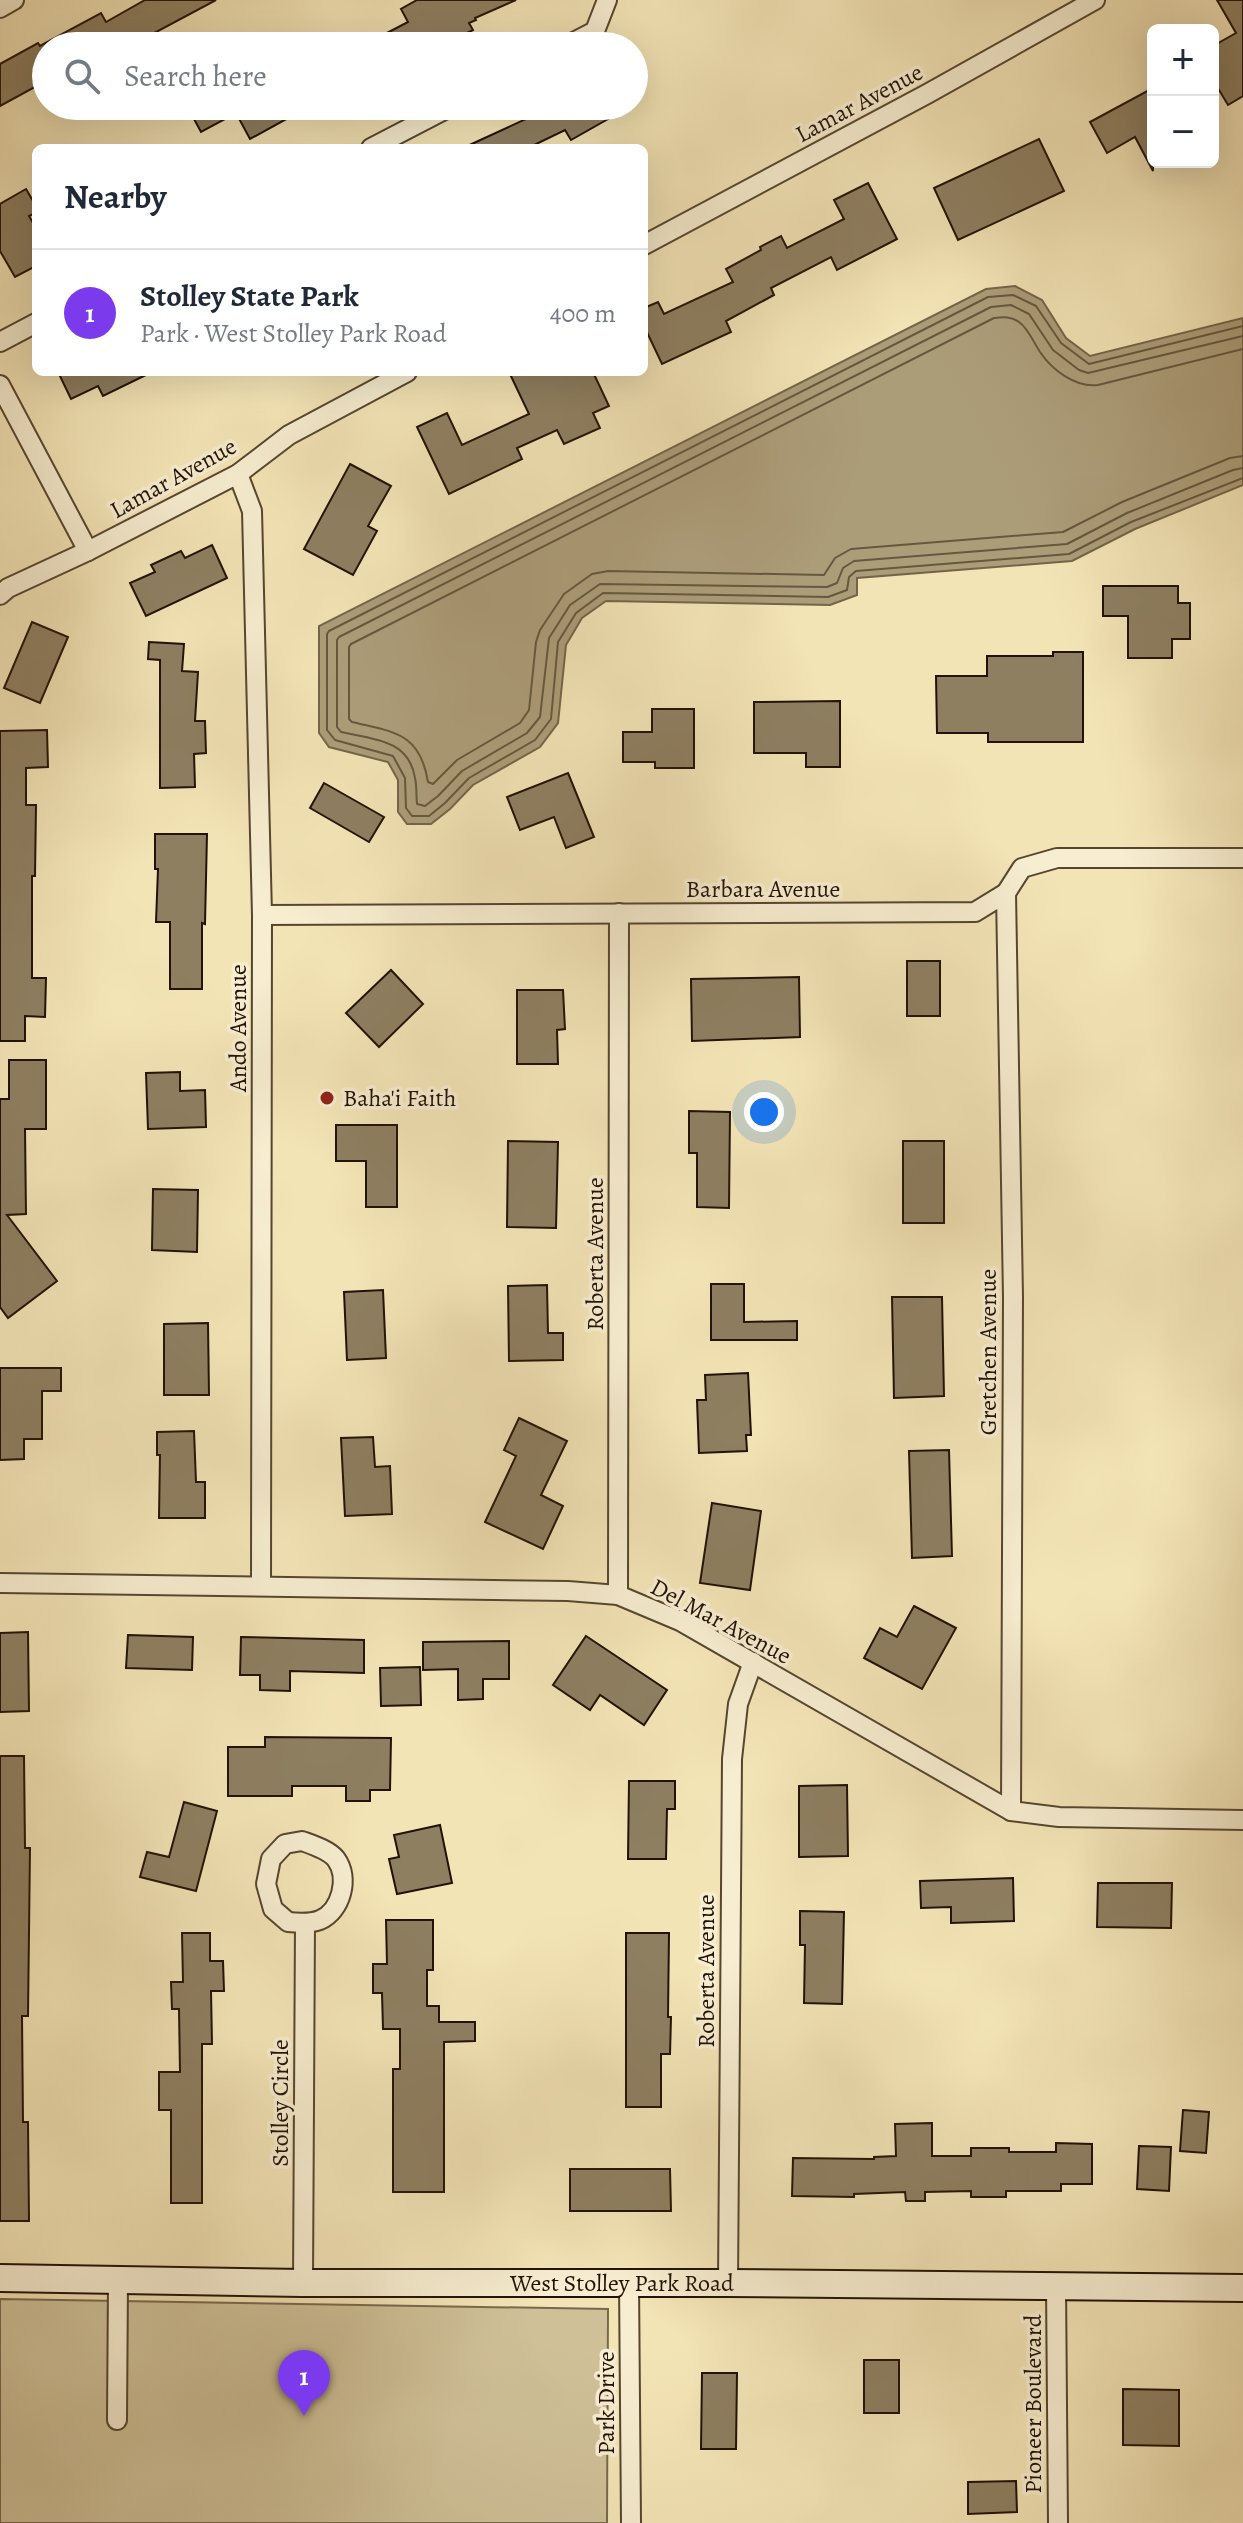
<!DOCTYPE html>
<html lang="en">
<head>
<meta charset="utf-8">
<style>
  body { margin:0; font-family:Alegreya,serif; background:#f6f6f7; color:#1f2937 }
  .controls { position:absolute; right:24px; top:24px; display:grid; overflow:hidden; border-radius:12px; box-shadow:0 8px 32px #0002 }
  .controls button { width:72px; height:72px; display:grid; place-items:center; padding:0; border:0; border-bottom:2px solid #e0e1e3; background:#fff; color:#1f2937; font:40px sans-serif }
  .you { position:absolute; left:764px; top:1112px; width:28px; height:28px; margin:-20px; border:6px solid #fff; border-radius:50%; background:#1a73e8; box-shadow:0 0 0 12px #1a73e833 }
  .badge { display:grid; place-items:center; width:52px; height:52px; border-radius:50%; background:#7c3aed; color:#fff; font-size:26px; font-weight:700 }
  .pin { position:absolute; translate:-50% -66px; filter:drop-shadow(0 2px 4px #0008) }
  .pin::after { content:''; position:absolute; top:42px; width:28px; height:24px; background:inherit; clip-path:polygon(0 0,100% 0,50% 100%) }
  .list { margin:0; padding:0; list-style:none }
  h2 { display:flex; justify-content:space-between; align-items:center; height:104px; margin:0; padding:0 32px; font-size:34px }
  h2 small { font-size:26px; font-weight:400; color:#747a83 }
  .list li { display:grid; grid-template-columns:52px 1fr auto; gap:24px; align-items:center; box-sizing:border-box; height:128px; padding:0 32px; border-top:2px solid #e0e1e3 }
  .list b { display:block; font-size:30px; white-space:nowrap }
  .list p { margin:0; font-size:26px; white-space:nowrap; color:#747a83 }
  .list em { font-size:26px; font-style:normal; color:#747a83 }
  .icon { flex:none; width:44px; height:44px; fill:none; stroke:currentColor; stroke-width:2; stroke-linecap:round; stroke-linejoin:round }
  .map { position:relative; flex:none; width:1243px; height:2523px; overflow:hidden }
  .search { position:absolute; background:#fff; box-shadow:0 8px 32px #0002; left:32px; top:32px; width:616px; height:88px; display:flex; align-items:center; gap:20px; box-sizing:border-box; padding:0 28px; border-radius:44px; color:#747a83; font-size:30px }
  .panel { position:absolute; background:#fff; box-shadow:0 8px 32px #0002; left:32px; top:144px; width:616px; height:232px; border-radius:12px }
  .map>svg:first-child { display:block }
</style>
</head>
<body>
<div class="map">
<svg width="1243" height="2523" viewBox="0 0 1243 2523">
  <rect width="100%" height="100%" fill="#f3e4b6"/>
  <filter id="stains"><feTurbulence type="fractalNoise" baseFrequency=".0025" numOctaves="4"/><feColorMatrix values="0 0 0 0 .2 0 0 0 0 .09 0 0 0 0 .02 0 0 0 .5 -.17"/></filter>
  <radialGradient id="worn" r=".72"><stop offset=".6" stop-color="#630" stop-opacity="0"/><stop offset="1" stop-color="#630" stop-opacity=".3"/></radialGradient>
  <polygon fill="#cfc098" stroke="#78694e" stroke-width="2" points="0,2299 608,2309 607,2523 0,2523"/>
  <polygon fill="#ac9d79" stroke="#74654a" stroke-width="2" points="1015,286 1042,300 1066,338 1090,356 1243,318 1243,485 1135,529 1072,561 857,578 857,595 830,605 606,601 582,618 566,645 558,723 540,747 473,785 450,809 431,824 407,824 398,812 398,780 388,762 329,747 319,733 319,626 986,289"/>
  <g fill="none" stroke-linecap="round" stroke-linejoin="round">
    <g stroke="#66583e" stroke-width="2">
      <polyline points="1243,326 1089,364 1061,343 1036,306 1013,295 988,297 329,631 327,634 327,730 335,740 393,756 405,778 406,808 412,816 429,816 445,803 469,778 535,740 551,719 558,642 576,613 603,593 828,597 847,590 849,577 856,571 1069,554 1131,522 1243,478"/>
      <path d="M1243 336 1088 373 1079 370 1053 350 1029 314 1011 305 991 307 339 637 337 640V727L341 732C372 739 409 739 415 778 417 786 416 795 417 804L425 806 438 796 462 771 527 733 540 717 549 638 570 605 600 584 827 587 837 583 843 568 854 561 1067 544 1127 513 1233 470 1243 468"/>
      <path d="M1243 349 1098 385C1076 388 1052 370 1040 352 1034 343 1028 328 1019 322 1011 316 1003 317 994 318L351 644 349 647V719L352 722C393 732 420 732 428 782L433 784 457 760 520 723 529 710 536 642 540 630 564 594 592 574 608 571 824 575 835 558 851 549 1063 532 1122 502 1230 458 1243 456"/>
    </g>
  </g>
  <g fill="#8e7f61" stroke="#211204" stroke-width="2">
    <polygon points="145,0 216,0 130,46 46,46 46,81 0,106 0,64 38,43 40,46 101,13 106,22"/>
    <polygon points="417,0 516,0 475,18 476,20 469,23 473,30 444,45 441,39 427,46 362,46 408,22 401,9"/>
    <polygon points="1217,0 1243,0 1243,96 1228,105 1213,80 1213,46 1236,33"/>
    <polygon points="1153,88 1153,171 1135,137 1107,153 1090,122"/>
    <polygon points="187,106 310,106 250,139 236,113 201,132"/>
    <polygon points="554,106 631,106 571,140 565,130 528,148 463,148"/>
    <polygon points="1039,139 1064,191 958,240 934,188"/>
    <polygon points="868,183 897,239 837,270 831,257 771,288 774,295 726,321 731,332 662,364 644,326 644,308 658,302 664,314 733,282 726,269 761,250 760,247 781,236 787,248 844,219 834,200"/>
    <polygon points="26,189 36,206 36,213 29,216 36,228 36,266 15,277 0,251 0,204"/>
    <polygon points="58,372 152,372 103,396 98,386 71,399"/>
    <polygon points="509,372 593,372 609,406 593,413 600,428 564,444 557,430 517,448 522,459 449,494 417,427 447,413 462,445 529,414"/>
    <polygon points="350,464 391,486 368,526 377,531 353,575 304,549"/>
    <polygon points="212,545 227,578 146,616 130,583 155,572 151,565 181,551 185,558"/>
    <polygon points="1103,586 1178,586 1178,603 1190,603 1190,639 1172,639 1172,658 1128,658 1128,616 1103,616"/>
    <polygon points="32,622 68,637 40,703 4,688"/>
    <polygon points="149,642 184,644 182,671 198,672 195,721 205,721 206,753 194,754 195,787 160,788 160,660 148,659"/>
    <polygon points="1053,652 1083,652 1083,742 988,742 988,733 937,733 936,676 987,676 987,656 1053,656"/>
    <polygon points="840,701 840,767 806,767 806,753 754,753 754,702"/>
    <polygon points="652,709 694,709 694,768 655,768 655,762 623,762 623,732 652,732"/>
    <polygon points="47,730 48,767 26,768 26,805 36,805 35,876 32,876 32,978 46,978 45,1017 25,1016 25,1041 0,1041 0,731"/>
    <polygon points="568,773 594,837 566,848 554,817 520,830 507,797"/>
    <polygon points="324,783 384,817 369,842 310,808"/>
    <polygon points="155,834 207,834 205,924 202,923 202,989 170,989 170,922 156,922 158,869 155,869"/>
    <rect x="907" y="961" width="33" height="55"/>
    <polygon points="391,970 423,1004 379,1047 346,1013"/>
    <polygon points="799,977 800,1037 692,1041 691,979"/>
    <polygon points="517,990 563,990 565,1029 557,1030 558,1064 517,1064"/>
    <polygon points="9,1060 46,1060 46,1129 25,1129 26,1214 7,1215 57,1281 8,1318 0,1307 0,1099 9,1099"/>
    <polygon points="180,1072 180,1091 205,1090 206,1127 148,1129 146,1073"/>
    <polygon points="689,1111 730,1112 729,1208 697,1207 697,1153 689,1153"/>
    <polygon points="336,1125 397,1125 397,1207 366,1207 366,1161 336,1161"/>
    <polygon points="508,1141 558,1142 556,1228 507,1227"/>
    <rect x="903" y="1141" width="41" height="82"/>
    <polygon points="153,1189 198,1190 197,1252 152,1250"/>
    <polygon points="711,1284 744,1284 744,1322 797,1321 797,1340 711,1340"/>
    <polygon points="547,1285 548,1333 563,1333 563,1360 509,1361 508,1286"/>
    <polygon points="383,1290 386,1358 347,1360 344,1292"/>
    <polygon points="892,1297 942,1297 944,1396 894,1398"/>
    <polygon points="208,1323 209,1395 164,1395 164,1324"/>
    <polygon points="0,1368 61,1368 61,1391 42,1391 42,1439 24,1439 24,1459 0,1460"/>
    <polygon points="748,1373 751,1435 746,1435 747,1451 699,1453 697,1400 706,1400 705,1375"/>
    <polygon points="519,1418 567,1441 541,1495 563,1506 543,1549 485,1522 516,1456 504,1450"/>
    <polygon points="194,1431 196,1482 205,1482 205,1518 159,1518 160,1455 157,1455 157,1432"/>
    <polygon points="373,1437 375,1467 390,1466 392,1514 345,1516 341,1438"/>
    <polygon points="949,1450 952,1556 912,1558 909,1451"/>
    <polygon points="712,1503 761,1511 750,1590 700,1583"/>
    <polygon points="914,1606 956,1628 922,1689 864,1658 880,1628 897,1637"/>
    <polygon points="28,1632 29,1711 0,1712 0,1633"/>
    <polygon points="128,1635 193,1637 192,1670 126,1668"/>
    <polygon points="586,1636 667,1690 644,1725 600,1695 590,1710 553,1685"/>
    <polygon points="241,1637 364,1640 364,1673 290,1671 290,1691 260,1690 260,1675 240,1675"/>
    <polygon points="509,1641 509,1679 483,1679 483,1699 458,1700 458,1669 423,1670 423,1642"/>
    <polygon points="420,1667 421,1705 381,1706 380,1668"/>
    <polygon points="265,1737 391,1738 390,1790 370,1790 370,1801 346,1801 346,1786 292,1786 292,1796 228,1796 228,1747 265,1747"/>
    <polygon points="0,1756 24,1756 25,1848 30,1848 28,2016 22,2016 23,2122 28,2122 29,2221 0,2221"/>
    <polygon points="629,1781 675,1781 675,1809 667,1809 666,1859 628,1859"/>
    <polygon points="847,1785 848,1856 799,1857 799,1786"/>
    <polygon points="184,1802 217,1811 196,1891 140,1877 147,1852 169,1857"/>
    <polygon points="440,1825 452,1883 397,1894 389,1859 399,1857 394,1835"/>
    <polygon points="1013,1878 1014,1921 951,1923 951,1907 921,1908 920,1881"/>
    <polygon points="1098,1883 1172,1883 1171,1928 1097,1927"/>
    <polygon points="800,1911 844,1912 842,2004 804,2003 805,1945 800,1945"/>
    <polygon points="386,1920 433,1920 433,1970 427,1970 427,2006 439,2006 439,2022 475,2022 475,2041 444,2042 444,2192 393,2192 393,2069 400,2069 400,2029 383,2029 382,1993 373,1993 373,1964 387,1964"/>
    <polygon points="182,1933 210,1933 210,1961 223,1961 224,1991 211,1991 212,2044 202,2044 202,2203 171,2203 171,2110 159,2110 159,2072 180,2072 179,2009 172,2009 171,1982 183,1982"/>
    <polygon points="626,1933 669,1933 668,2017 671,2017 670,2054 661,2054 661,2107 626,2107"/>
    <polygon points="1183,2110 1209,2112 1206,2153 1180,2151"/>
    <polygon points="932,2123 932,2156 971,2156 971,2148 1009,2148 1009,2152 1056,2152 1056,2143 1092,2144 1092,2184 1061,2184 1061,2191 1006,2191 1006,2197 971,2197 971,2191 925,2192 925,2201 906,2201 905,2192 854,2194 854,2197 792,2196 793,2158 874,2159 874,2157 896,2156 895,2124"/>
    <polygon points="1139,2146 1171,2147 1169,2191 1137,2189"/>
    <polygon points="570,2169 670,2169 671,2211 570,2211"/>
    <rect x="864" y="2360" width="35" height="53"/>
    <polygon points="702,2373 737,2373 736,2449 701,2449"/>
    <polygon points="1123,2389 1179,2390 1179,2446 1123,2445"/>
    <polygon points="1016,2481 1017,2512 968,2514 968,2482"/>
  </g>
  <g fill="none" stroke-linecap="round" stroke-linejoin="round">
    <defs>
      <g id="street">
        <polyline points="0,8 14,0"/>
        <polyline points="566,46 595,31 607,0"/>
        <polyline points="371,148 452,106"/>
        <polyline points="644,245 927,94 1095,0"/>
        <polyline points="0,342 36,323"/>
        <polyline points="0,385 88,551"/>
        <polyline points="238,474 252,511 262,915 261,1586"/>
        <polyline points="0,595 8,588 88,551 238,474 289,435 407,372"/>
        <polyline points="1006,893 1013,1297 1011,1811"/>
        <polyline points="262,915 975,912 1006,893 1022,868 1057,858 1243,858"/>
        <polyline points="0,1583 568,1591 618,1595 680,1621 1011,1811 1059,1817 1243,1820"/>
        <polyline points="618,1595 619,913"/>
        <path d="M302 1841C313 1845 329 1850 336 1859 350 1878 341 1911 320 1920 310 1924 298 1923 288 1922L273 1909 266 1884 271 1859 285 1844Z"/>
        <polyline points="629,2282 631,2523"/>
        <polyline points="303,2283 305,1923"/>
        <polyline points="728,2283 732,1759 738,1704 753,1662"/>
        <polyline points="1056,2285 1058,2523"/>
        <polyline points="117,2420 118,2281"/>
      </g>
      <g id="secondary">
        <path id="s1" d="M0 2278 303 2283H728L1243 2288"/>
      </g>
    </defs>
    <use href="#street" stroke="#564630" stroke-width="22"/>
    <use href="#secondary" stroke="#211204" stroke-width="30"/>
    <use href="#street" stroke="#f7edd0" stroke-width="18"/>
    <use href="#secondary" stroke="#f7edd0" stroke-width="26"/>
  </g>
  <circle fill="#8f2418" stroke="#f7edd0" stroke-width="3" cx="327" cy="1098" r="8"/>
  <g text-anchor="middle" stroke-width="7" stroke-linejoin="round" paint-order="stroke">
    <g font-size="24" fill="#211204" stroke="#f7edd0">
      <text transform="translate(859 103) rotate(-28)" y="8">Lamar Avenue</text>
      <text transform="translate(173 478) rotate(-29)" y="8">Lamar Avenue</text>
      <text x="763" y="897">Barbara Avenue</text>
      <text transform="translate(238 1028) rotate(-90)" y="8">Ando Avenue</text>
      <text transform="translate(595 1254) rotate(-90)" y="8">Roberta Avenue</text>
      <text transform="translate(988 1352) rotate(-90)" y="8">Gretchen Avenue</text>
      <text transform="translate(721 1621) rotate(28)" y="8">Del Mar Avenue</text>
      <text transform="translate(706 1971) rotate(-90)" y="8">Roberta Avenue</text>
      <text transform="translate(280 2103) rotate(-90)" y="8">Stolley Circle</text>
      <text dy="8" stroke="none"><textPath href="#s1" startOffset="622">West Stolley Park Road</textPath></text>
      <text transform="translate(606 2403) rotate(-90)" y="8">Park Drive</text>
      <text transform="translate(1033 2404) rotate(-90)" y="8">Pioneer Boulevard</text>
    </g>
    <g font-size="24" fill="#211204" stroke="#f7edd0" text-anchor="start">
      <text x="343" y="1106">Baha'i Faith</text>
    </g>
  </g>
  <rect width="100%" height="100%" filter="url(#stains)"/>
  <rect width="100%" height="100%" fill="url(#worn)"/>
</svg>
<div class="controls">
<button>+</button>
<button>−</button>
</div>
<div class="you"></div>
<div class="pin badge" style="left:304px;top:2416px">1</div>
<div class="search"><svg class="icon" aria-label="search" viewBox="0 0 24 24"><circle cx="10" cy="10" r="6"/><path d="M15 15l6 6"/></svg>Search here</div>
<section class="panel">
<h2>Nearby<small></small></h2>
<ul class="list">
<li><span class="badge">1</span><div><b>Stolley State Park</b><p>Park · West Stolley Park Road</p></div><em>400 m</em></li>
</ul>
</section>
</div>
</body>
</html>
